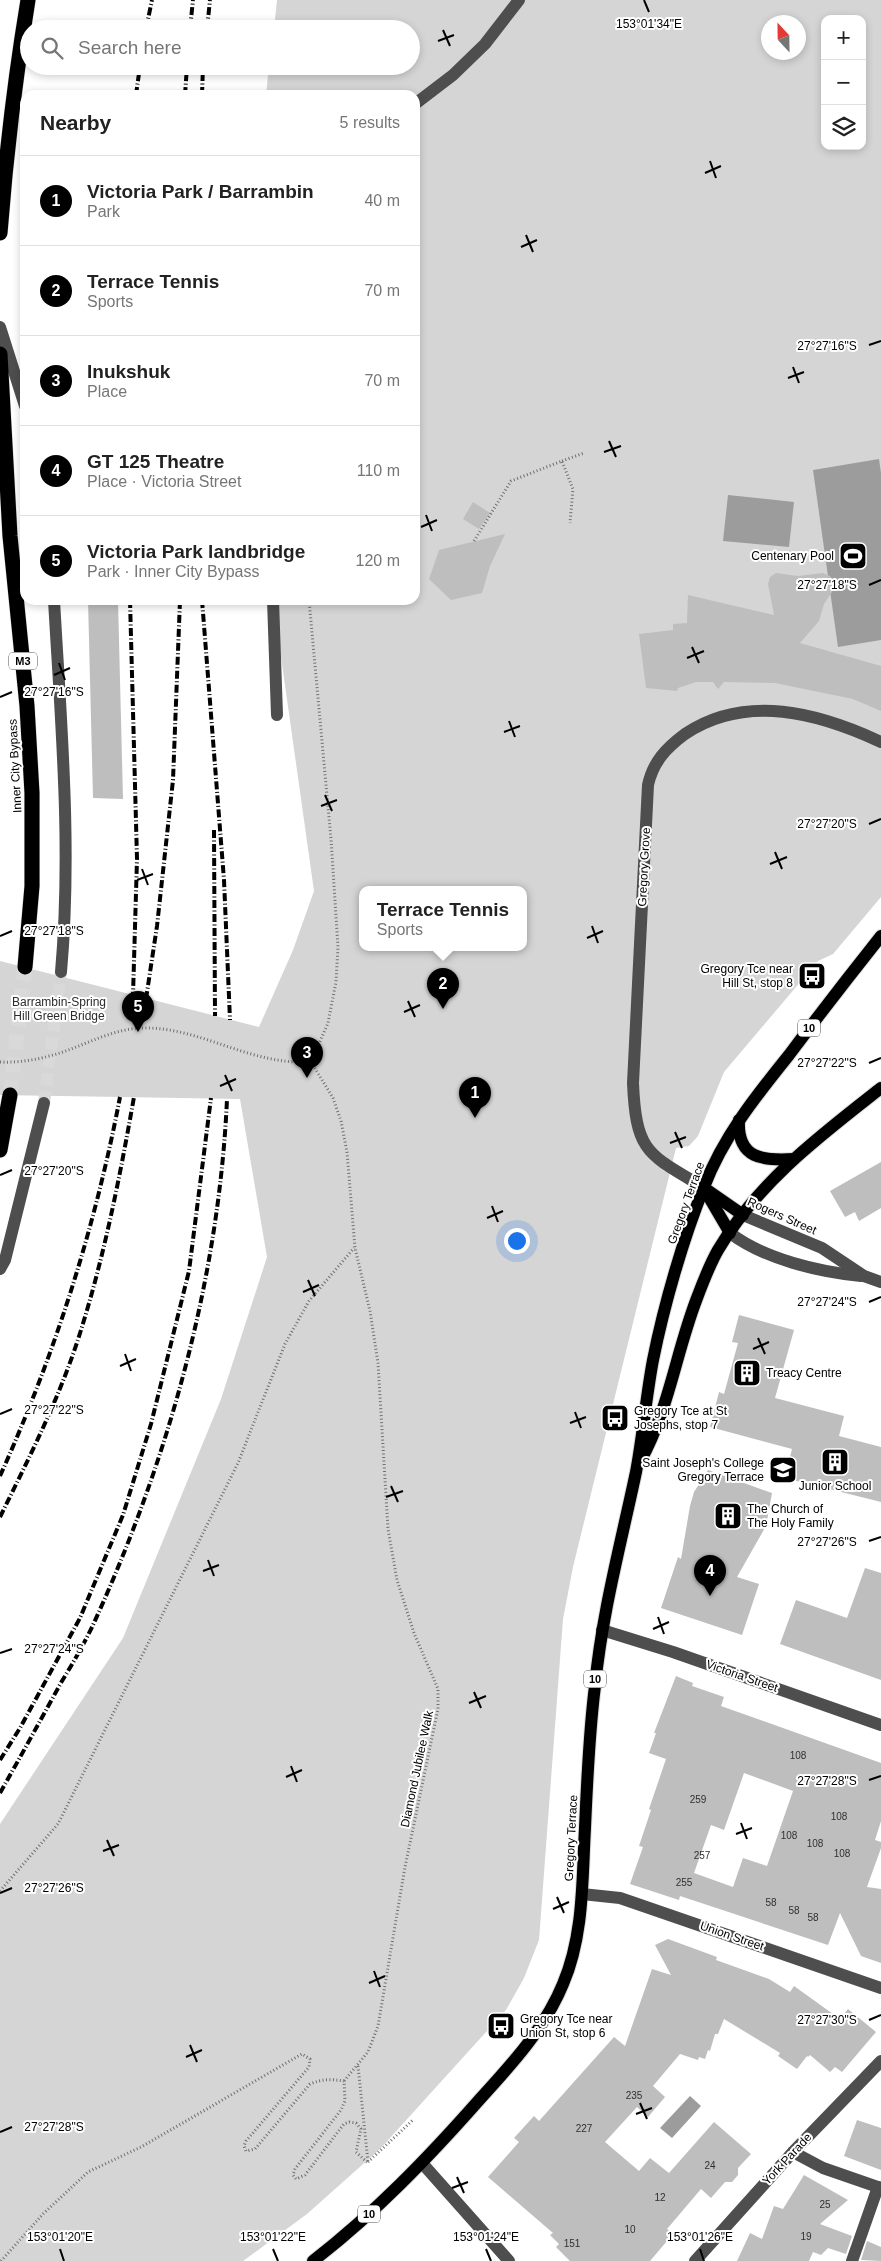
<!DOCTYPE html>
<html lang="en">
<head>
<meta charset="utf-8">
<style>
  body { margin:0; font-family:Arial,sans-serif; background:#f2f2f2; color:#222 }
  .controls { position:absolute; right:15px; top:15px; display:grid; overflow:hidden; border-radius:10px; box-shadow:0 2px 8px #0003 }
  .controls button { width:45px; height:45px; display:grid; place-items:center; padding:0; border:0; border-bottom:1px solid #e0e0e0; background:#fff; color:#222; font:25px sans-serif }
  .compass { position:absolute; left:761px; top:15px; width:45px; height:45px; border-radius:50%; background:#fff; box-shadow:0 2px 8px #0003; rotate:338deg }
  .you { position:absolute; left:516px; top:1240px; width:18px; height:18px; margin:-12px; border:4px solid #fff; border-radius:50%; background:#1a73e8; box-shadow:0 0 0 8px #1a73e833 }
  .badge { display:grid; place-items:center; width:32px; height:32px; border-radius:50%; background:#000; color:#fff; font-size:16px; font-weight:700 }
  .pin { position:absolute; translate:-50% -41px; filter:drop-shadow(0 1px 2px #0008) }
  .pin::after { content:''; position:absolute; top:26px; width:18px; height:15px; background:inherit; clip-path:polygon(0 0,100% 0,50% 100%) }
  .popup { position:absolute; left:359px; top:886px; width:168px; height:65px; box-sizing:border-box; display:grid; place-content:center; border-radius:10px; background:#fff; filter:drop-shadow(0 1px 4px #0005); font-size:16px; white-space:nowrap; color:#767676 }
  .popup b { font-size:19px; color:#222 }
  .popup::after { content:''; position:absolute; left:50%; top:100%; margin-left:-10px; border:10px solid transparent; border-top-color:#fff }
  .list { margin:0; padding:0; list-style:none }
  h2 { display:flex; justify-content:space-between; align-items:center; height:65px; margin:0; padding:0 20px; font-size:21px }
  h2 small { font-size:16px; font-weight:400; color:#767676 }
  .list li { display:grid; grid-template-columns:32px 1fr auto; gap:15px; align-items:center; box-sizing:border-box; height:90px; padding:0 20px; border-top:1px solid #e0e0e0 }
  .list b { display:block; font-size:19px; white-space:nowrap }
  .list p { margin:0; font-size:16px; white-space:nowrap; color:#767676 }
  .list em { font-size:16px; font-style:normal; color:#767676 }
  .icon { flex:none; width:28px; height:28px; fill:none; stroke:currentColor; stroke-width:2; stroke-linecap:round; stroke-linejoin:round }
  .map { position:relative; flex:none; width:881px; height:2261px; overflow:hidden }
  .search { position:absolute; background:#fff; box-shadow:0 2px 8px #0003; left:20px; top:20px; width:400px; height:55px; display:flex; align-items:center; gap:12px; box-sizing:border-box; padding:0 18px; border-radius:28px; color:#767676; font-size:19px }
  .panel { position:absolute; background:#fff; box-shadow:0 2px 8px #0003; left:20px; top:90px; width:400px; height:515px; border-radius:15px }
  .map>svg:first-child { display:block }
</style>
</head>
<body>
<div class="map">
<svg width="881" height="2261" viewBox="0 0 881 2261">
  <rect width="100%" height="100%" fill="#fff"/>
  <path fill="#d5d5d5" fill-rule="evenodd" d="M277 0H881V897L833 954 818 961 724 1072 698 1136 689 1146 676 1148 573 1567 563 1619 539 1940 524 1978 506 2010 380 2149 307 2214 243 2261H0V1824L123 1638 221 1399 267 1257 240 1099 0 1095V961L259 1027 293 950 314 891 273 600H415V95H266L269 66H411V29H274ZM825 19H862V146H825ZM768 22H798V52H768ZM363 890H523V948H363Z"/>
  <g fill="#9c9c9c">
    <polygon points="879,459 881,473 881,640 838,647 813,470"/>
    <polygon points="728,495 794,502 789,547 723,541"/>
    <polygon points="690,2096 701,2106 672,2138 660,2128"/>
  </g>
  <g fill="#bebebe" fill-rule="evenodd">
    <polygon points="473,502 490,513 479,529 463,519"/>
    <polygon points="505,534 490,566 482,593 451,600 429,579 439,550"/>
    <polygon points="776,573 798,576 823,573 830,576 834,582 832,592 824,604 819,621 800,643 881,666 881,711 853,699 775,683 724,682 718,689 713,682 696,682 678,688 677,691 646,688 639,634 673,630 673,624 687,623 688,595 774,615 768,584 770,577"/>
    <polygon points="88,600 118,600 123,799 93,798"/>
    <polygon points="881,1162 881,1208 859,1221 855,1212 845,1217 830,1191"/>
    <polygon points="739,1315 794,1330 775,1398 844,1416 839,1436 881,1447 881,1502 785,1478 792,1449 710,1427 719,1392 724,1394 738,1343 732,1342"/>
    <polygon points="708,1470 772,1493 766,1526 737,1577 759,1584 742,1635 661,1608 678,1557 681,1559 690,1506 694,1492"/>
    <polygon points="865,1568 881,1573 881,1680 780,1644 796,1600 847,1618"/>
    <path d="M676 1676 693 1683 692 1686 724 1697 721 1706 881 1763V1821L875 1840 881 1842V1848L867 1887 881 1889V1963L861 1956 840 1913 828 1945 680 1896 679 1900 630 1884 643 1847 639 1846 651 1810 649 1809 666 1759 649 1753 656 1733H654ZM744 1773 793 1791 767 1866 743 1858 733 1887 694 1873 711 1825 724 1830Z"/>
    <polygon points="668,1939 717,1957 716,1960 769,1979 790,1992 794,1986 840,2019 848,2009 876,2032 842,2072 835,2067 830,2072 810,2055 808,2057 807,2056 797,2069 778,2056 780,2053 724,2019 718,2034 715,2034 710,2051 708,2050 705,2059 699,2057 698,2060 680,2054 653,2086 665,2097 648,2117 637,2107 605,2142 639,2171 650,2158 669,2173 714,2122 751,2154 738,2168 738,2175 732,2182 725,2182 711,2198 701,2189 667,2229 673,2234 650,2261 570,2261 556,2247 559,2244 550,2235 553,2233 488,2177 519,2142 514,2138 534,2116 539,2121 614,2037 625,2046 652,1969 671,1975 655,1945"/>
    <polygon points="857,2120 881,2128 881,2170 844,2156"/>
    <polygon points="804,2175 848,2200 820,2224 852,2236 846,2254 828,2248 821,2255 813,2252 809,2261 737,2261 750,2233 762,2239 774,2206 783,2209"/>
    <polygon points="867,2241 881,2247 881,2261 861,2260"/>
  </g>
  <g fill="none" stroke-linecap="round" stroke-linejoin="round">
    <polyline stroke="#d9d9d9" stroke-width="12" stroke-dasharray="12 6" stroke-linecap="butt" points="44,1103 61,972"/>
    <polyline stroke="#d9d9d9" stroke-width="15" stroke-dasharray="15 8" stroke-linecap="butt" points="10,1095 25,967"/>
    <defs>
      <g id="major">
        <path d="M739 1120C737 1159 763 1161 794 1159"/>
        <polyline points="703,1187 730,1233"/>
        <polyline points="707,1190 743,1215"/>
        <path d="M640 1462C670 1407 675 1355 697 1298 703 1282 710 1264 718 1250 758 1182 821 1135 881 1088"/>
        <path d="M313 2261C375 2213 428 2158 480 2099 512 2064 545 2028 563 1984 584 1935 582 1880 585 1828 587 1781 589 1733 595 1686 602 1613 621 1543 636 1472 643 1435 646 1397 653 1360 664 1305 683 1239 704 1187 723 1137 756 1096 789 1055 819 1015 850 975 881 936"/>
      </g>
      <g id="highway">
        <path d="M0 233C6 155 15 78 28 0"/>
        <polyline points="0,354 10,536 27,706 32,793 32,886 25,967"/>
        <polyline points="0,1150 10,1095"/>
      </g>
    </defs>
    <use href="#major" stroke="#dbdbdb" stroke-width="14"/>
    <use href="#highway" stroke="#dbdbdb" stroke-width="16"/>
    <g stroke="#707070" stroke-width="3" stroke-dasharray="1 2.5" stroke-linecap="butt">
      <polyline points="562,461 584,453"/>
      <polyline points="474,541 511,481 562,461 573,489 570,523"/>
      <polyline points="309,600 331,839 338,947 336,982 328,1023 311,1062"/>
      <polyline points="295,1062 311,1062"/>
      <polyline points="311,1062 333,1098 341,1121 347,1152 355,1248 370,1311 378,1363 388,1529 397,1580 414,1633 438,1689 438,1709 405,1867 378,2026 368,2052 344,2081"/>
      <polyline points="0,1891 58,1824 238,1463 285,1344 309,1301 354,1248"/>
      <polyline points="358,2066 368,2162"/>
      <polyline points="368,2162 414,2119"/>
      <path d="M1 2261 43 2214 88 2172 141 2147 302 2054 310 2059 309 2067 246 2141 244 2146 246 2151 255 2149 310 2084C322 2079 331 2079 344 2081L345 2101 341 2110 295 2169 293 2175 296 2179 305 2175 344 2124 349 2122 356 2123 361 2129 356 2152 368 2163"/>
    </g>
    <g stroke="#4e4e4e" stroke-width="12">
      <polyline points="415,104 453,75 485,44 519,0"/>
      <polyline points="0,327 25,406"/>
      <path d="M54 600C61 724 72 848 61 972"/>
      <polyline points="273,600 277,715"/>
      <path d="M703 1187C648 1154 636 1153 633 1083L648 785C653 762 666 748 685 734 746 693 819 713 881 742"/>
      <polyline points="743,1215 822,1248 864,1276 881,1282"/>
      <path d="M730 1233C764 1259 819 1272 861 1276"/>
      <polyline points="0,1269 5,1260 44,1103"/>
      <polyline points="602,1630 673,1652 881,1725"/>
      <polyline points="582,1894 620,1898 881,1988"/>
      <polyline points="793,2152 823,2168 881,2188"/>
      <polyline points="422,2163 509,2261"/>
      <polyline points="695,2261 793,2152 881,2061"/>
      <polyline points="852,2261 878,2187"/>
    </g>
    <use href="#major" stroke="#000" stroke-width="12"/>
    <use href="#highway" stroke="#000" stroke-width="15"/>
    <g stroke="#000" stroke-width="4" stroke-dasharray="8 2.5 1 2.5" stroke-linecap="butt">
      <polyline points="146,29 152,0"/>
      <polyline points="190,29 193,0"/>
      <polyline points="207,29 210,0"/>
      <polyline points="136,95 140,66"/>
      <polyline points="185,95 187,66"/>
      <polyline points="202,95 203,66"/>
      <polyline points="130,600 137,859 133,995"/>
      <polyline points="202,600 224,880 230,1020"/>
      <polyline points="214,830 215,1016"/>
      <polyline points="146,999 157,926 173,780 180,600"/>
      <path d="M0 1476C55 1354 95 1228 120 1097"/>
      <path d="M0 1517C30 1456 61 1395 81 1330 105 1253 120 1176 134 1097"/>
      <polyline points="0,1760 20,1728 80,1618 123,1515 151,1424 189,1271 211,1098"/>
      <path d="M0 1793C21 1756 41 1719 62 1681 73 1663 84 1644 93 1625 168 1461 219 1279 227 1099"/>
    </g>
    <path stroke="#707070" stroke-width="3" stroke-dasharray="1 2.5" stroke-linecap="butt" d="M0 1062C20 1063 41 1059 60 1053 87 1044 111 1030 140 1028 195 1026 240 1059 295 1062"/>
  </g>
  <path fill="none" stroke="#000" stroke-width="2" d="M644 0 649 12M443 30 450 46M438 41 454 35M710 161 716 178M705 173 721 166M526 235 533 252M521 247 537 240M869 345 881 341M793 367 799 383M788 378 804 372M609 441 616 457M604 452 621 446M426 515 432 531M421 527 437 520M869 585 881 580M692 647 699 663M687 658 704 651M59 663 65 680M54 675 70 668M0 697 12 692M509 721 515 737M504 732 520 726M325 795 332 811M321 806 337 800M869 824 881 819M775 852 782 869M770 864 787 857M142 869 148 885M137 880 153 874M592 926 598 943M0 936 12 931M587 938 603 931M408 1001 415 1017M404 1012 420 1005M869 1063 881 1058M225 1075 232 1091M220 1086 236 1079M675 1132 682 1148M670 1143 686 1137M0 1175 12 1170M492 1206 498 1222M487 1218 503 1211M308 1280 315 1296M303 1292 319 1285M869 1302 881 1297M758 1338 765 1354M753 1349 769 1342M125 1354 131 1371M120 1366 136 1359M575 1412 581 1428M0 1414 12 1409M570 1423 586 1417M391 1486 398 1502M386 1497 403 1491M869 1541 881 1537M208 1560 214 1576M203 1571 219 1565M658 1617 664 1634M653 1629 669 1622M0 1653 12 1649M474 1692 481 1708M469 1703 486 1696M291 1766 297 1782M286 1777 302 1770M869 1780 881 1776M741 1823 747 1839M736 1834 752 1828M107 1840 114 1856M103 1851 119 1845M0 1893 12 1888M557 1897 564 1913M553 1909 569 1902M374 1971 380 1987M369 1983 385 1976M869 2020 881 2015M190 2045 197 2062M186 2057 202 2050M640 2103 647 2119M636 2114 652 2108M0 2132 12 2127M457 2177 464 2193M452 2188 468 2182M60 2249 64 2261M273 2249 278 2261M486 2249 491 2261M700 2249 704 2261"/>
  <defs>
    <symbol id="stadium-square" viewBox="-11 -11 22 22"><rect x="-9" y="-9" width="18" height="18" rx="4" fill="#000" stroke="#fff"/><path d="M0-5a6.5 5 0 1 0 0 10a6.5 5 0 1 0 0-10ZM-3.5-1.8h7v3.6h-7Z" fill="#fff"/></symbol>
    <symbol id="bus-square" viewBox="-11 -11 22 22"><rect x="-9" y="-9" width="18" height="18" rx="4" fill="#000" stroke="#fff"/><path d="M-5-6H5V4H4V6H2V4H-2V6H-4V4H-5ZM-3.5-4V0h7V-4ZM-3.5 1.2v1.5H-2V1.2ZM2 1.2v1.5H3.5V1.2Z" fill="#fff"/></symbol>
    <symbol id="building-square" viewBox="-11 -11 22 22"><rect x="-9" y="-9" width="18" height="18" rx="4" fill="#000" stroke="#fff"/><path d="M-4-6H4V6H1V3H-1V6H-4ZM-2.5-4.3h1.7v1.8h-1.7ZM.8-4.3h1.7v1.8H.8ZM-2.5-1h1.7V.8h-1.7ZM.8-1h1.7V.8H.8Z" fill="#fff"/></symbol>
    <symbol id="school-square" viewBox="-11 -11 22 22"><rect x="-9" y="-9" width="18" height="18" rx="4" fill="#000" stroke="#fff"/><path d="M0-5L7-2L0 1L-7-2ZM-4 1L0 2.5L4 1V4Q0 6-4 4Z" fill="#fff"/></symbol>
  </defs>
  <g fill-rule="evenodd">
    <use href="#stadium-square" x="837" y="540" width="32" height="32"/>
    <use href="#bus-square" x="796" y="960" width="32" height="32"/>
    <use href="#building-square" x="731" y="1357" width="32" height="32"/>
    <use href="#bus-square" x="599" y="1402" width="32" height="32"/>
    <use href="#building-square" x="819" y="1446" width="32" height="32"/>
    <use href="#school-square" x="767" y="1454" width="32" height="32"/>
    <use href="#building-square" x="712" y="1500" width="32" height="32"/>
    <use href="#bus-square" x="485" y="2010" width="32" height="32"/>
  </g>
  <g text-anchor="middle" stroke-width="4" stroke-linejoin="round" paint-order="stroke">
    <g font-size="10" fill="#303030">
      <text x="798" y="1759">108</text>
      <text x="698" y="1803">259</text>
      <text x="839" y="1820">108</text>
      <text x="789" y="1839">108</text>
      <text x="815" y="1847">108</text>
      <text x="842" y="1857">108</text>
      <text x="702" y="1859">257</text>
      <text x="684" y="1886">255</text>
      <text x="771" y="1906">58</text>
      <text x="794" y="1914">58</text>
      <text x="813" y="1921">58</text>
      <text x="634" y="2099">235</text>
      <text x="584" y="2132">227</text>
      <text x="710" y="2169">24</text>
      <text x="660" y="2201">12</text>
      <text x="825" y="2208">25</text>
      <text x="630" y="2233">10</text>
      <text x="806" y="2240">19</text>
      <text x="572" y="2247">151</text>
    </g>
    <g fill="#fff" stroke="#4c4c4c" stroke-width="1">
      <rect x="9" y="652.5" width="28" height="17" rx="4"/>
      <rect x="798" y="1019.5" width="22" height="17" rx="4"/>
      <rect x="584" y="1670.5" width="22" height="17" rx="4"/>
      <rect x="358" y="2205.5" width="22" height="17" rx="4"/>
    </g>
    <g font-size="11" font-weight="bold" fill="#000">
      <text x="23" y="665">M3</text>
      <text x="809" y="1032">10</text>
      <text x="595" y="1683">10</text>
      <text x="369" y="2218">10</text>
    </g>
    <g font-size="12" fill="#000" stroke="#fff" text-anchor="start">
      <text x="834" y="560" text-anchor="end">Centenary Pool</text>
      <text x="793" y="973" text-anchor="end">Gregory Tce near<tspan x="793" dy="14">Hill St, stop 8</tspan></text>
      <text x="766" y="1377">Treacy Centre</text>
      <text x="634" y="1415">Gregory Tce at St<tspan x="634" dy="14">Josephs, stop 7</tspan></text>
      <text x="764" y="1467" text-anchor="end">Saint Joseph's College<tspan x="764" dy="14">Gregory Terrace</tspan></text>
      <text x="835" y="1490" text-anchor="middle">Junior School</text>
      <text x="747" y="1513">The Church of<tspan x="747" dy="14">The Holy Family</tspan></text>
      <text x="520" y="2023">Gregory Tce near<tspan x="520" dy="14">Union St, stop 6</tspan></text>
    </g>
    <g font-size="12" fill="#000" stroke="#fff">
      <text transform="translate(15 766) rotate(-93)" y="4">Inner City Bypass</text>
      <text transform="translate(644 867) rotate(-87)" y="4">Gregory Grove</text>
      <text transform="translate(686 1203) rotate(-70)" y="4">Gregory Terrace</text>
      <text transform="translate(782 1216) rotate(24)" y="4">Rogers Street</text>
      <text transform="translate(742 1676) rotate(19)" y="4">Victoria Street</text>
      <text transform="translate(417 1769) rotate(-78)" y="4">Diamond Jubilee Walk</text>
      <text transform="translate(571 1838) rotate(-87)" y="4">Gregory Terrace</text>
      <text transform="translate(732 1936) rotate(19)" y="4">Union Street</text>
      <text transform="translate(787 2159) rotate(-47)" y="4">York Parade</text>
    </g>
    <g font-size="12" fill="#2c2c2c" stroke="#fff">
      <text x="59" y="1006">Barrambin-Spring<tspan x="59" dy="14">Hill Green Bridge</tspan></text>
    </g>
  </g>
  <g font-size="12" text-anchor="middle" fill="#000" stroke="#fff" stroke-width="4" stroke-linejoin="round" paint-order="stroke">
    <text x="649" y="28">153°01'34"E</text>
    <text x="827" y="350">27°27'16"S</text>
    <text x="827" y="589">27°27'18"S</text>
    <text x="54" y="696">27°27'16"S</text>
    <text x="827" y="828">27°27'20"S</text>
    <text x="54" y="935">27°27'18"S</text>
    <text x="827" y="1067">27°27'22"S</text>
    <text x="54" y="1175">27°27'20"S</text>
    <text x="827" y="1306">27°27'24"S</text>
    <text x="54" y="1414">27°27'22"S</text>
    <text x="827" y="1546">27°27'26"S</text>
    <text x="54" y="1653">27°27'24"S</text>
    <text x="827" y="1785">27°27'28"S</text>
    <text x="54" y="1892">27°27'26"S</text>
    <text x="827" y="2024">27°27'30"S</text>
    <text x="54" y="2131">27°27'28"S</text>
    <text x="60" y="2241">153°01'20"E</text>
    <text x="273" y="2241">153°01'22"E</text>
    <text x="486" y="2241">153°01'24"E</text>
    <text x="700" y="2241">153°01'26"E</text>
  </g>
</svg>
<div class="controls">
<button>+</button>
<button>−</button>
<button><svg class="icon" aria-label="layers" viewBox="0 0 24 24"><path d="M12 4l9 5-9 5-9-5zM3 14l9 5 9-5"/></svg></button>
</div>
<svg class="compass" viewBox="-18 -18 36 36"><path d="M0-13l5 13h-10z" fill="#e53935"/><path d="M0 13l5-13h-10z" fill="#767676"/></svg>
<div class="you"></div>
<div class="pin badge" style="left:475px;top:1118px">1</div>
<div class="pin badge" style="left:443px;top:1009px">2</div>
<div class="popup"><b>Terrace Tennis</b>Sports</div>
<div class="pin badge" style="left:307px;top:1078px">3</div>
<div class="pin badge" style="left:710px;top:1596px">4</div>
<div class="pin badge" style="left:138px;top:1032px">5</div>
<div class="search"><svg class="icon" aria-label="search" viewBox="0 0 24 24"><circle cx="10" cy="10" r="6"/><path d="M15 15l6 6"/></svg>Search here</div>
<section class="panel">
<h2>Nearby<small>5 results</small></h2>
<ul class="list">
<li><span class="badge">1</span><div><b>Victoria Park / Barrambin</b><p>Park</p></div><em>40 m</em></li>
<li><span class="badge">2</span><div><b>Terrace Tennis</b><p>Sports</p></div><em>70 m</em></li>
<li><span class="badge">3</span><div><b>Inukshuk</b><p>Place</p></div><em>70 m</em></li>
<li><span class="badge">4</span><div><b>GT 125 Theatre</b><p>Place · Victoria Street</p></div><em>110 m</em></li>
<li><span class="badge">5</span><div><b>Victoria Park landbridge</b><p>Park · Inner City Bypass</p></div><em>120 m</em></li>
</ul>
</section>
</div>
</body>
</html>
